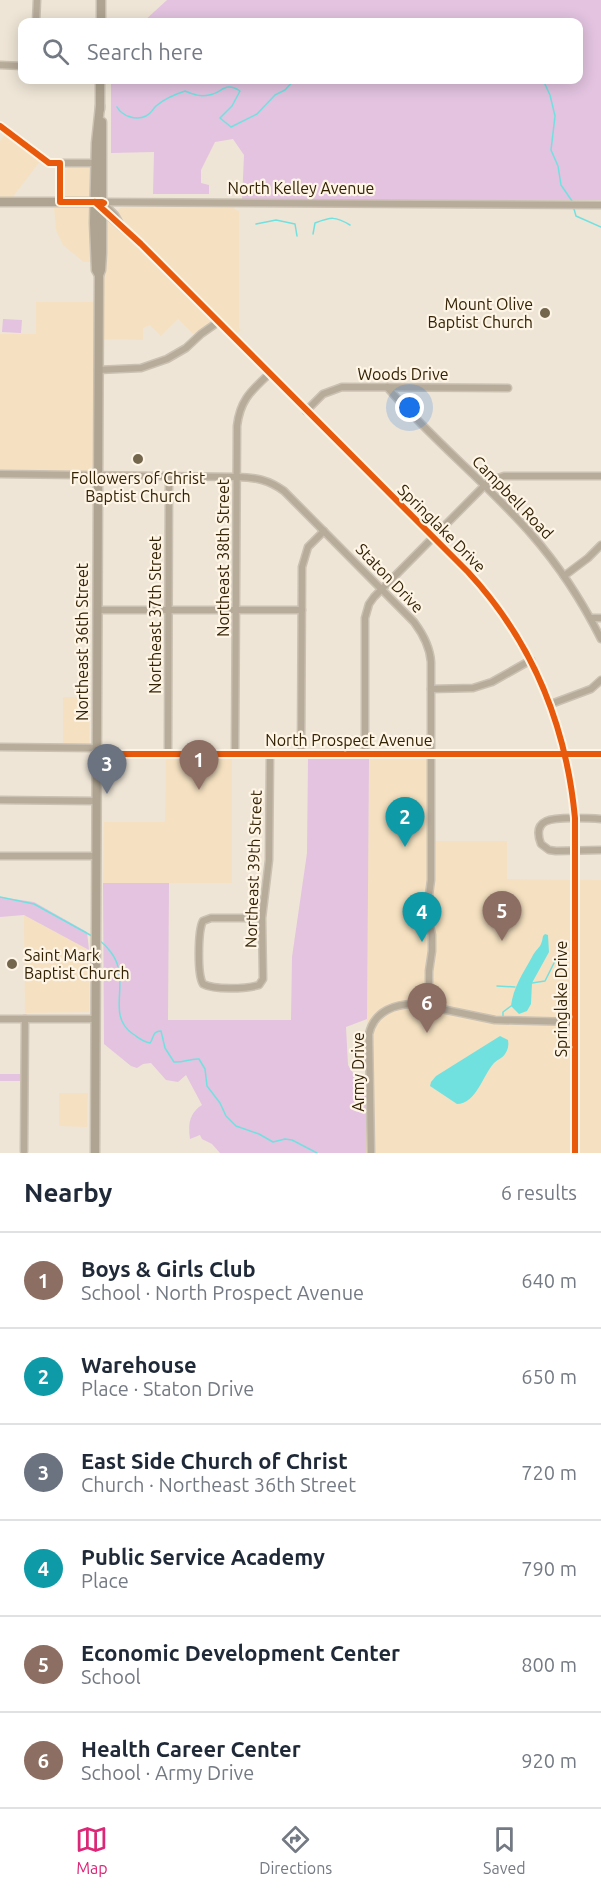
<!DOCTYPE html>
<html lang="en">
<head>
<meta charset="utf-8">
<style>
  body { margin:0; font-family:Ubuntu,sans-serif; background:#f6f6f7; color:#1f2937 }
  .you { position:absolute; left:410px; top:408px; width:21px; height:21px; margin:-15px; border:4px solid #fff; border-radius:50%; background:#1a73e8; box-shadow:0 0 0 9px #1a73e833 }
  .badge { display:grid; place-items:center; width:39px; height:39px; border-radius:50%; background:#db2777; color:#fff; font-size:20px; font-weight:700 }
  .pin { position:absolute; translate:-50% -50px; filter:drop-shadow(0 2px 3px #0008) }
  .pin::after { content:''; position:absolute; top:32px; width:21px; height:18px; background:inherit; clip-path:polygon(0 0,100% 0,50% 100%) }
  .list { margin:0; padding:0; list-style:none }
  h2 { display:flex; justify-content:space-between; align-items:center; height:78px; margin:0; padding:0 24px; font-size:26px }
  h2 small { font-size:20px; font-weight:400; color:#747a83 }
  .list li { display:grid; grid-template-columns:39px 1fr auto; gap:18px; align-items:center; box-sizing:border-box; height:96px; padding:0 24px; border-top:2px solid #e0e1e3 }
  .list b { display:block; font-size:22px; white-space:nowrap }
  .list p { margin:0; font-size:20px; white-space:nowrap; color:#747a83 }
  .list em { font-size:20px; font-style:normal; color:#747a83 }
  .icon { flex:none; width:33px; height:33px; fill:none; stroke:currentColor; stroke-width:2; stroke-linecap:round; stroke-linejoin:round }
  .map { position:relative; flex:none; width:601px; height:1153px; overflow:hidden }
  .search { position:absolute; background:#fff; box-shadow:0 3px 15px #0003; left:18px; right:18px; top:18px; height:66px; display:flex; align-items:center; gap:15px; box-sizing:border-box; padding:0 21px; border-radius:12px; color:#747a83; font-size:22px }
  .sheet { height:654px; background:#fff }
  nav { display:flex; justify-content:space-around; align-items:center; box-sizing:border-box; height:84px; border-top:2px solid #e0e1e3; background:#fff; font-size:16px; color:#747a83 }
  nav a { display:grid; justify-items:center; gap:3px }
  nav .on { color:#db2777 }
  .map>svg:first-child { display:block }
</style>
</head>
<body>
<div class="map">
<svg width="601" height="1153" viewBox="0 0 601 1153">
  <rect width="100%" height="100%" fill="#eee5d6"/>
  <g fill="#f5e1c1">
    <polygon points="6,134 8,138 40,161 12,198 0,198 0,141"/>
    <polygon points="70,167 92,168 91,195 85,198 66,198 64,197 64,173 65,170"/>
    <polygon points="54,206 85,206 91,209 93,262 84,262 63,245 56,230"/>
    <polygon points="122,207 233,207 236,210 239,211 239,328 241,330 236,334 119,215 117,211"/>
    <polygon points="105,218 106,218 212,321 211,324 208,324 195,336 178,319 161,336 150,325 143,328 143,340 103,339"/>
    <polygon points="36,302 94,302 93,466 90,471 0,471 0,334 36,334"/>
    <polygon points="63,697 90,697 89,744 63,744"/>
    <polygon points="421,756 426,759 429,764 428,841 507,841 507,879 601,880 601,1153 366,1153 369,758"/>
    <polygon points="166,757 232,758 232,883 103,883 104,822 165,822"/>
    <polygon points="24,915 89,950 89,1012 25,1013"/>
    <polygon points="59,1093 88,1093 87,1127 59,1126"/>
  </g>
  <g fill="#e3c3e0">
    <polygon points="167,0 601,0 601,200 242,200 244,155 233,139 215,142 201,170 201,183 209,185 209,194 153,194 154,152 111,153 111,80 578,80 578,22 143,22"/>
    <polygon points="3,319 22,320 21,333 2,332"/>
    <path d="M308 758H369L367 1019 346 1027 348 1065 366 1094V1153H220L212 1144 202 1139 200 1135 190 1139C188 1125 189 1113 202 1105L186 1075 178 1082 166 1080 151 1063 143 1064 137 1068 131 1066 104 1044 103 883H169L168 1020H291L292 957 307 853Z"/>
    <polygon points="0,897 34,902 87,932 89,950 24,915 0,917"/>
    <rect x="0" y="1074" width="22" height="7"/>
  </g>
  <g fill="#71e1e0">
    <path d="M545 934 548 935 549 952 532 983 531 1004 527 1011 519 1014 511 1006C513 988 523 973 532 957 538 946 541 949 543 936Z"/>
    <path d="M500 1036 508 1040C509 1045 508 1050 505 1054 503 1058 498 1059 494 1063 483 1075 476 1104 457 1104L430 1086 431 1082 436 1076Z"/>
  </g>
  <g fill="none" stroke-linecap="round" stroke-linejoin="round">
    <g stroke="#71e1e0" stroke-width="1.5">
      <polyline points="467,22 475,20 498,22"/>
      <polyline points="543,80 550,95 555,116 551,150 558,166 561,185 572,201"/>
      <path d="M117 107C122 116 136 121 146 116 151 114 152 110 156 106 163 100 176 94 185 91 193 94 199 97 209 95 222 93 225 81 240 91L232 106 220 118 231 127 257 114 275 95 285 90 294 80"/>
      <polyline points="574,209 576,216 601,227"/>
      <polyline points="256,224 276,220 295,224 297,236"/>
      <path d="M313 234 315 223C331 217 335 216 350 225"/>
      <polyline points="0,897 34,904 92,936"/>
      <path d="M99 940C107 946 116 957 118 967 125 991 109 1018 133 1034 139 1038 143 1042 150 1043 154 1038 152 1031 161 1031L165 1048 174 1062C183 1063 191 1058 199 1059L205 1069 207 1086 220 1103 226 1116 236 1126 259 1134 273 1142 285 1139 292 1140 317 1153"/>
      <polyline points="532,983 545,981 557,957"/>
      <polyline points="497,986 515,987"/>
      <polyline points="503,1017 503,1012 511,1006"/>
    </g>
    <defs>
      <g id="minor">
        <polyline points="36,22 37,0"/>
        <polyline points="0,65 22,66"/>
        <polyline points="0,126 49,163 96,163"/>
        <polyline points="60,202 60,163"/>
        <polyline points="102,202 601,205"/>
        <polyline points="102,202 115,215 120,224"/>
        <path d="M101 209 141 244 468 572C533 642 566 724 575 818V1153"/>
        <polyline points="98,370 141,368 167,359 186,348 201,334 218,322"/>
        <path d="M387 387C432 440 487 483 532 535 560 567 582 601 601 639"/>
        <polyline points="306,411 323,394 342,387 508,388"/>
        <path d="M0 474 237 477C255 477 269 480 284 491L414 622C423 634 430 647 431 662V880L429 895 428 917 432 935V951L429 971V1005"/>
        <polyline points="564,576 588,558 601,545"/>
        <polyline points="97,610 302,610"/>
        <polyline points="591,618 601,618"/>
        <polyline points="431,689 473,688 492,682 531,660"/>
        <polyline points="551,704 591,689 601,680"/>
        <polyline points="0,747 96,748"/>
        <polyline points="96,754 601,754"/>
        <polyline points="168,754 169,476"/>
        <path d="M235 754 237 426C240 400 251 391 269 374"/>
        <polyline points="301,754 302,567 308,547 324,531"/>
        <polyline points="365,754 365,618 369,604 374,597 489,481 504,476 601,476"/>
        <polyline points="0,800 96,801"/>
        <path d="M601 819C591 818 582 818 572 818 554 818 531 818 541 844L549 850 556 851 601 850"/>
        <polyline points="0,856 96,856"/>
        <path d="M262 918H211L203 921C198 930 197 974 203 984 214 990 246 989 259 985L263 979 262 918 269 860 270 754"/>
        <polyline points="0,1019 95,1019"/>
        <polyline points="24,1151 25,1019"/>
        <path d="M371 1153 369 1034C374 1011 396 1003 417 1004L495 1020 575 1022"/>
      </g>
      <g id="major">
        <polyline points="101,22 101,0"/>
        <polyline points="100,80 100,109"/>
        <polyline points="0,202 99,202"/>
        <polyline points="99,275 101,270 102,253 102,122"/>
        <polyline points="95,1153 99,275 96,270 94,223 96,143 100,106"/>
      </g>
    </defs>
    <use href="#minor" stroke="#cbc1b2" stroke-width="9"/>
    <use href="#major" stroke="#cbc1b2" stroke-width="11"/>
    <use href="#minor" stroke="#b7ab9a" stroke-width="6"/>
    <use href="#major" stroke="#afa491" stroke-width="8"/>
    <defs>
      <g id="cycleway">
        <polyline points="0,126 49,163 60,163 60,202 102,202 104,203"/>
        <path d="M95 202 141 244 468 572C533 642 566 724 575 818V1153"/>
        <polyline points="96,754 601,754"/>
      </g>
    </defs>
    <use href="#cycleway" stroke="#fef5e7" stroke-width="10"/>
    <use href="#cycleway" stroke="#e8590c" stroke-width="6"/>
  </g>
  <g fill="#74664d" stroke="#fef5e7" stroke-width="2">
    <circle cx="545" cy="313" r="6"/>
    <circle cx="138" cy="459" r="6"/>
    <circle cx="12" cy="964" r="6"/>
  </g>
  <g text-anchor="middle" stroke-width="4.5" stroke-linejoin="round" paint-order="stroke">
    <g font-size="16" fill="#332203" stroke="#fef5e7">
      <text x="301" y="194">North Kelley Avenue</text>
      <text x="403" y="380">Woods Drive</text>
      <text transform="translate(513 497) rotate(46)" y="6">Campbell Road</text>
      <text transform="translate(442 528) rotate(45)" y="6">Springlake Drive</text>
      <text transform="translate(223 558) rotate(-90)" y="6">Northeast 38th Street</text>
      <text transform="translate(390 578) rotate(46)" y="6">Staton Drive</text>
      <text transform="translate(155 615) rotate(-90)" y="6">Northeast 37th Street</text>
      <text transform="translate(82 642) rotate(-90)" y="6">Northeast 36th Street</text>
      <text x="349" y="746">North Prospect Avenue</text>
      <text transform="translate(253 869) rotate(-88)" y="6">Northeast 39th Street</text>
      <text transform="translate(561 999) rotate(-90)" y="6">Springlake Drive</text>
      <text transform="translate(358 1072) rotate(-90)" y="6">Army Drive</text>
    </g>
    <g font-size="16" fill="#332203" stroke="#fef5e7" text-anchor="end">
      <text x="533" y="310">Mount Olive<tspan x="533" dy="18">Baptist Church</tspan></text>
      <text x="138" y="484" text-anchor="middle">Followers of Christ<tspan x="138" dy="18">Baptist Church</tspan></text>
      <text x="24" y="961" text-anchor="start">Saint Mark<tspan x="24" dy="18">Baptist Church</tspan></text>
    </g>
  </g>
</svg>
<div class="you"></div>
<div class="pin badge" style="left:199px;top:790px;background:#8d6e63">1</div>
<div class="pin badge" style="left:405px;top:847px;background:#0f9aa8">2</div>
<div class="pin badge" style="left:107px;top:794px;background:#6b7280">3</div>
<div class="pin badge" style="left:422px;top:942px;background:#0f9aa8">4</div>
<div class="pin badge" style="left:502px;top:941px;background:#8d6e63">5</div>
<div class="pin badge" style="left:427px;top:1033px;background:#8d6e63">6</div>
<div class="search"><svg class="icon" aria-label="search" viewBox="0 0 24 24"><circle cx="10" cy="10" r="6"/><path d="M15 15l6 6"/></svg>Search here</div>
</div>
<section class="sheet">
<h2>Nearby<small>6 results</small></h2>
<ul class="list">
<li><span class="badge" style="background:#8d6e63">1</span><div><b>Boys &amp; Girls Club</b><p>School · North Prospect Avenue</p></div><em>640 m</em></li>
<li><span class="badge" style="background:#0f9aa8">2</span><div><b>Warehouse</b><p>Place · Staton Drive</p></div><em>650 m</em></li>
<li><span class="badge" style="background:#6b7280">3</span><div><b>East Side Church of Christ</b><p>Church · Northeast 36th Street</p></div><em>720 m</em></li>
<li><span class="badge" style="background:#0f9aa8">4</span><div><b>Public Service Academy</b><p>Place</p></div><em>790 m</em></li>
<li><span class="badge" style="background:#8d6e63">5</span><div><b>Economic Development Center</b><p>School</p></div><em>800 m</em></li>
<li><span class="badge" style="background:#8d6e63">6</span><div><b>Health Career Center</b><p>School · Army Drive</p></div><em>920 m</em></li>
</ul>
</section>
<nav>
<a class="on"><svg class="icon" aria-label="map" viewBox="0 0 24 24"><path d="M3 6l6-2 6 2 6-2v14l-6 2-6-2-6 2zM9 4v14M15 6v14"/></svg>Map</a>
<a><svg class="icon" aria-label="directions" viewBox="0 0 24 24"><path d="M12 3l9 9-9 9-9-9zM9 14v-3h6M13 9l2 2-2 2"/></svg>Directions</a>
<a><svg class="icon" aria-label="saved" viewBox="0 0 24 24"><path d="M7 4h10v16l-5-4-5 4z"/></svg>Saved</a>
</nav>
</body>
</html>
